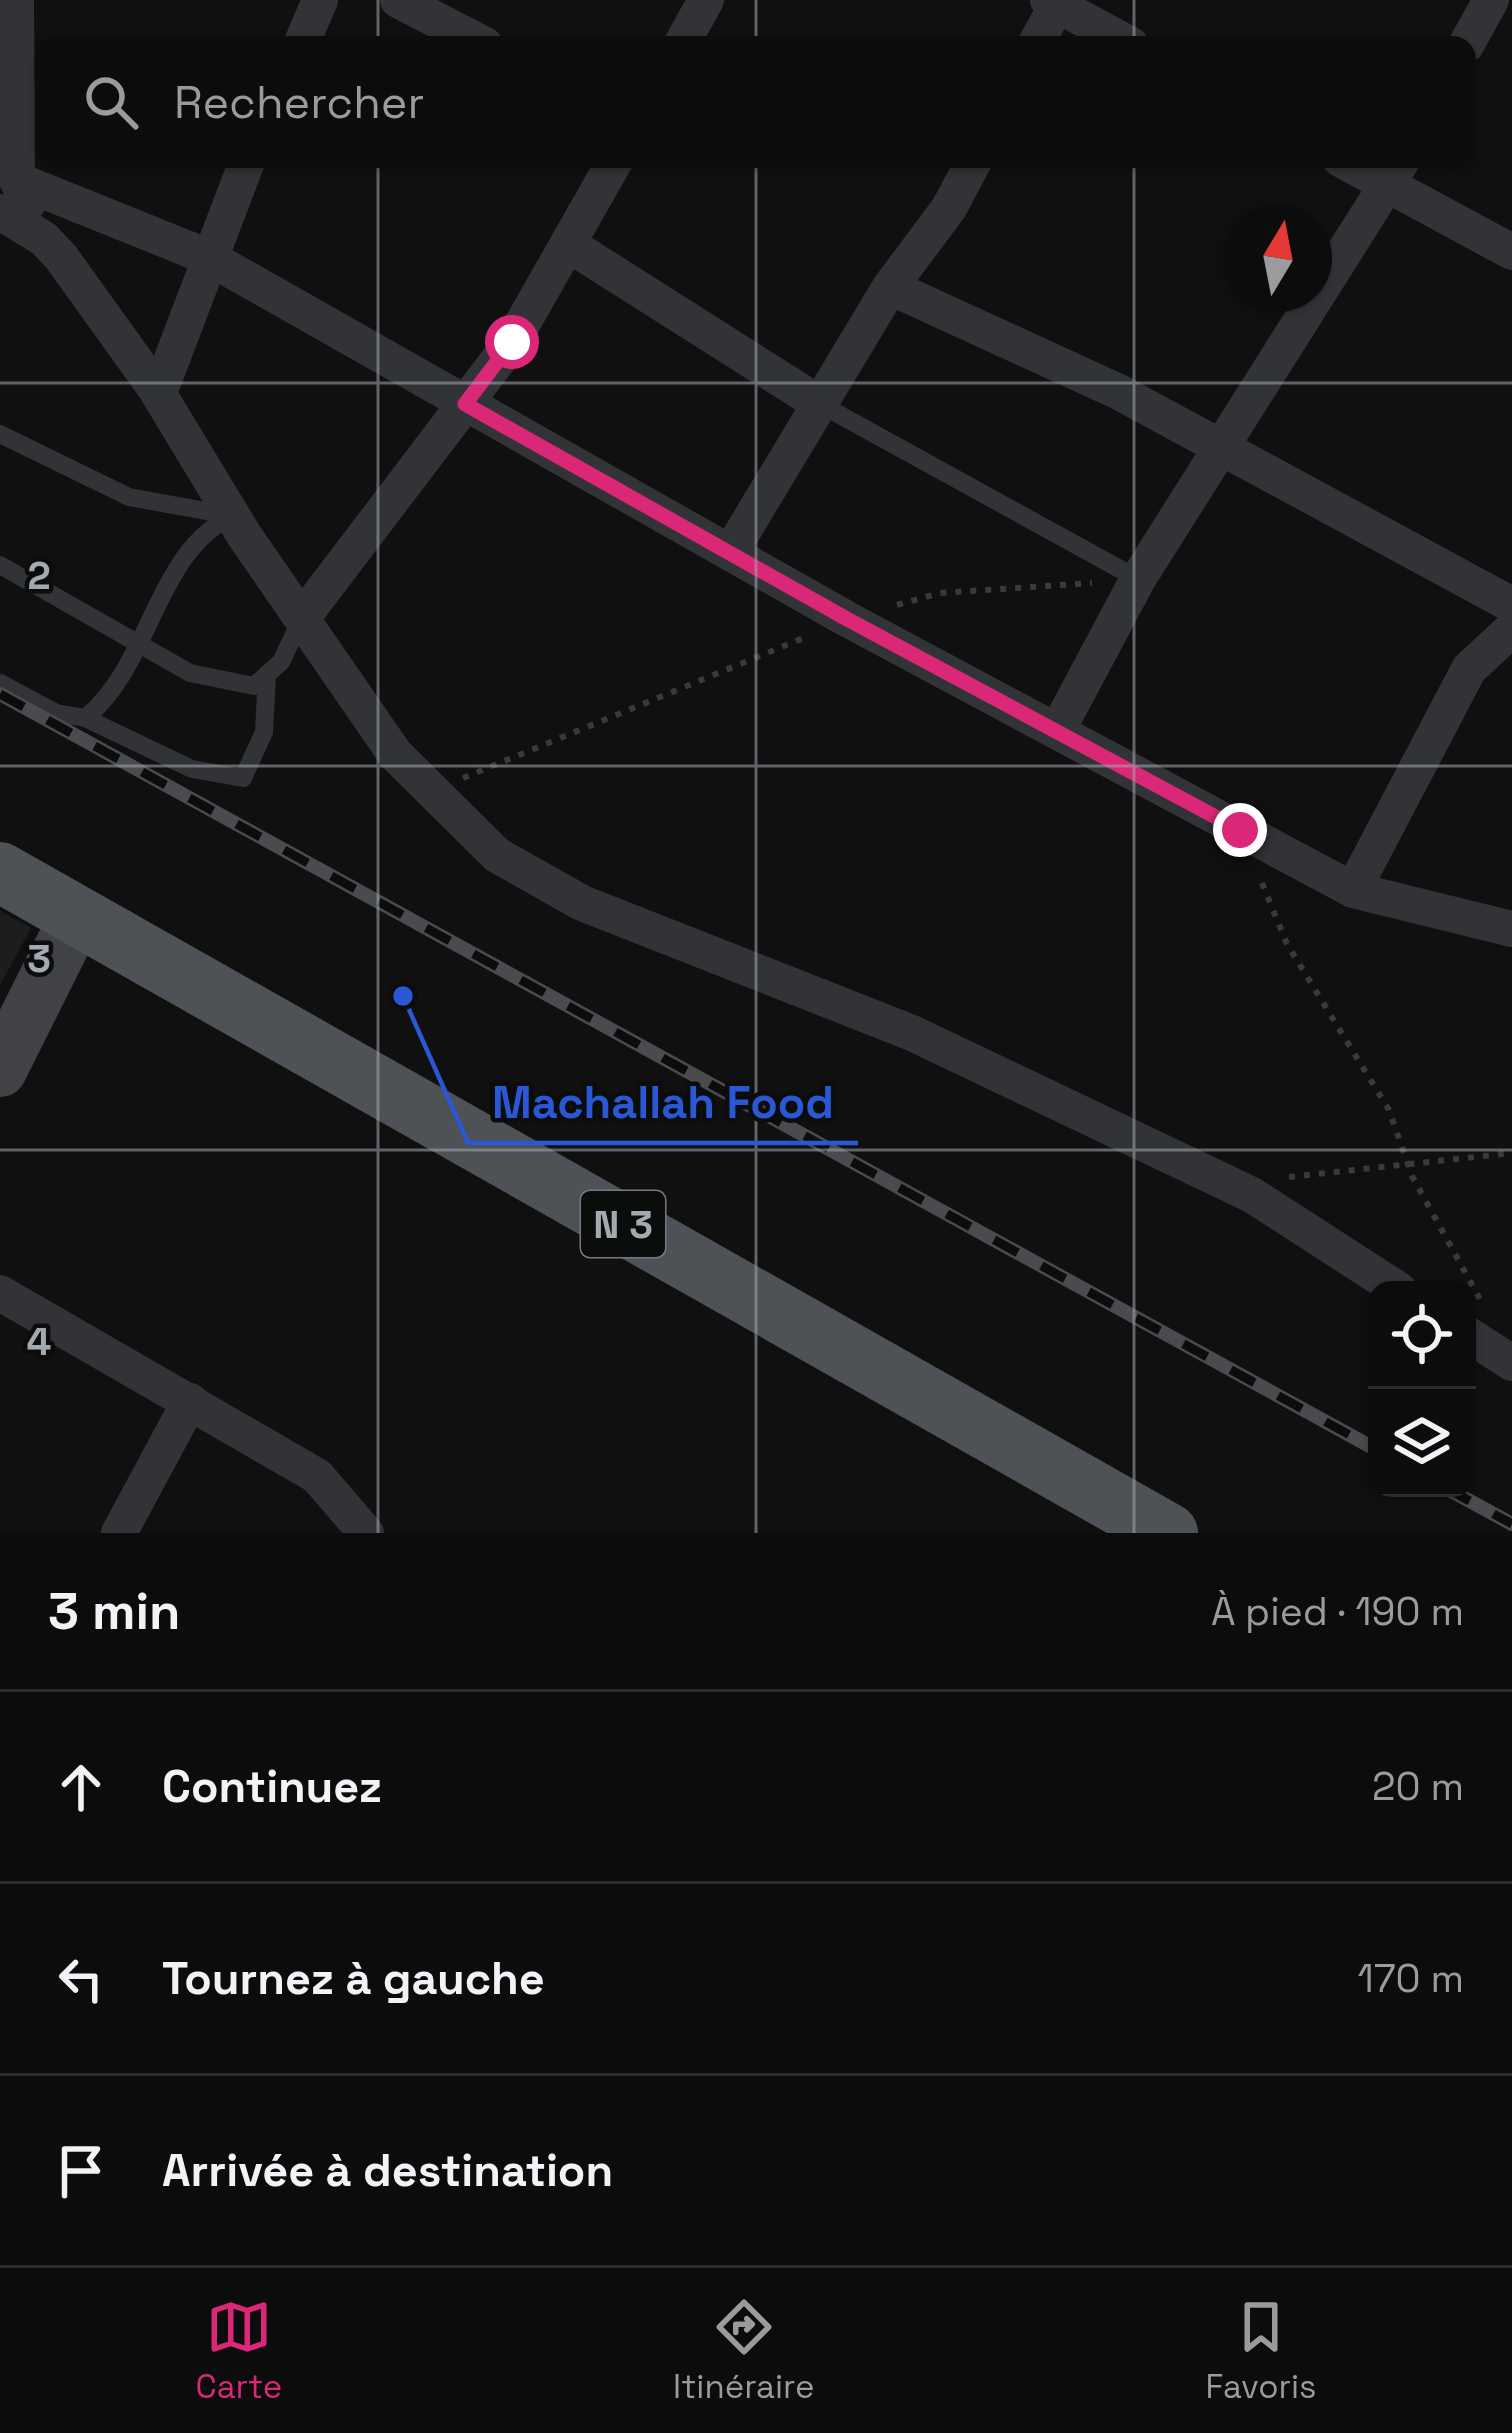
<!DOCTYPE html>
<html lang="fr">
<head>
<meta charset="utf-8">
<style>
  body { margin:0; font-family:"Space Grotesk",sans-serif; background:#1a1a1b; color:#f1f3f6 }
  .controls { position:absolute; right:36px; bottom:36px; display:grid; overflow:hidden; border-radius:24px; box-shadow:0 3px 9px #0004 }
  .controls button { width:108px; height:108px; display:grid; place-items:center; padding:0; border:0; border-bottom:3px solid #2c2c2e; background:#0c0c0d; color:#f1f3f6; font:60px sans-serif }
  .compass { position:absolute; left:1224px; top:204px; width:108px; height:108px; border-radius:50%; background:#0c0c0d; box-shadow:0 3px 9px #0004; rotate:10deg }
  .stop { position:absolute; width:36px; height:36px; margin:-27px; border:9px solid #db2777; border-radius:50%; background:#fff }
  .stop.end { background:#db2777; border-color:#fff; box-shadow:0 3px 12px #0008 }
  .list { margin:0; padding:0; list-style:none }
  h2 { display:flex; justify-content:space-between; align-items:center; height:156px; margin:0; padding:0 48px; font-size:51px }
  h2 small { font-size:39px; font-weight:400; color:#9a9b9d }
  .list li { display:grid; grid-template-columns:78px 1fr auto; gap:36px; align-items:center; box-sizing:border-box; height:192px; padding:0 48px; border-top:3px solid #2c2c2e }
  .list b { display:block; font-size:45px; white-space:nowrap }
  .list em { font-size:39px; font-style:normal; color:#9a9b9d }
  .icon { flex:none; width:66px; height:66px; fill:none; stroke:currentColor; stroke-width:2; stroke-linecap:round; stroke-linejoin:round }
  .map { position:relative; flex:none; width:1512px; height:1533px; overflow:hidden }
  .search { position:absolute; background:#0c0c0d; box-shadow:0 3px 9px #0004; left:36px; right:36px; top:36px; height:132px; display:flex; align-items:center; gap:30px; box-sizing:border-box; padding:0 42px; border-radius:24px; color:#9a9b9d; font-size:45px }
  .sheet { height:732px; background:#0c0c0d }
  nav { display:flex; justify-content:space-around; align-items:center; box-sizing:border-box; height:168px; border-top:3px solid #2c2c2e; background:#0c0c0d; font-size:33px; color:#9a9b9d }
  nav a { display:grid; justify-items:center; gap:6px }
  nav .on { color:#db2777 }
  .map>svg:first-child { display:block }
</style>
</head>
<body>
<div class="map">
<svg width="1512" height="1533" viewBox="0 0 1512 1533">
  <rect width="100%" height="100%" fill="#101011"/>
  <polygon fill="#1c1d1e" points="0,911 31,928 0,985"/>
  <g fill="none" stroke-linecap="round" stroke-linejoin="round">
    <g stroke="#383a3d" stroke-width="6" stroke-dasharray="6 9" stroke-linecap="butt">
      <polyline points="897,605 940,593 1092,583"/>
      <polyline points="463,778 806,637"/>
      <polyline points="1262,883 1287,944 1389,1110 1412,1176 1481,1301"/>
      <polyline points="1289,1177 1512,1153"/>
    </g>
    <g stroke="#323336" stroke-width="18">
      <polyline points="820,404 1138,579"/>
      <polyline points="0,434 129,497 228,515"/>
      <polyline points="0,565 190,673 254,686 281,662 302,618"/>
      <path d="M0 683 56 713 85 718C151 666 156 550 233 516"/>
      <polyline points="85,718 192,769 243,778 264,732 267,674"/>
    </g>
    <g stroke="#323336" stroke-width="36">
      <polyline points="16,0 17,180 28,203"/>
      <polyline points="398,0 485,45"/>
      <polyline points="1048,0 1131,45"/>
      <polyline points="301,45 320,0"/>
      <polyline points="681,45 706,0"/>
      <polyline points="1035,45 1057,5"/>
      <polyline points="1466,45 1491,0"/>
      <polyline points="975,159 949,208 890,287 1119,392 1512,605"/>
      <polyline points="1340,159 1512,252"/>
      <polyline points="17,180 208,257 847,619 1353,890 1512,929"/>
      <polyline points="0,212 44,239 61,257 155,388 244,535 395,754 497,855 582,903 912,1033 1252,1195 1399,1290"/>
      <polyline points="568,244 820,404"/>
      <polyline points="159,393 248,159"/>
      <polyline points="730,553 890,287"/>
      <polyline points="302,618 512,342 616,159"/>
      <polyline points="1057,731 1138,579 1403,159"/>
      <polyline points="1353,890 1469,669 1512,629"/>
      <polyline points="0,1293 317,1476 366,1533"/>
      <polyline points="1467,1334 1512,1363"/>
      <polyline points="119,1533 190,1401"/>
    </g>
    <polyline stroke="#404246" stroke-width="54" points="0,1070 77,916"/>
    <polyline stroke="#4e5155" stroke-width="60" points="0,872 1168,1533"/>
    <defs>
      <g id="rail">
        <polyline points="0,694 1377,1450"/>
        <polyline points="1446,1488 1512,1524"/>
      </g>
    </defs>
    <use href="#rail" stroke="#494b4f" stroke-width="14"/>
    <use href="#rail" stroke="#0b0c0c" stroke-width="9" stroke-dasharray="27" stroke-linecap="butt"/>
  </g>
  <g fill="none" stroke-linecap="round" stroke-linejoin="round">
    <polyline stroke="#db2777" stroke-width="15" points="512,342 465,404 847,619 1240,830"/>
  </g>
  <path fill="none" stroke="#a3a9b1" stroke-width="3" stroke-opacity="0.55" d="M378 0V45M756 0V45M1134 0V45M378 159V1533M756 159V1533M1134 159V1533M0 383H1512M0 766H1512M0 1150H1512"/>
  <g text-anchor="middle" stroke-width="9" stroke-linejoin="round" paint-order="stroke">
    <rect fill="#0b0c0c" stroke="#757a80" stroke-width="3" x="581" y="1191" width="84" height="66" rx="9"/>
    <g font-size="39" font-weight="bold" fill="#a3a9b1">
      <text x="623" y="1238">N 3</text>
    </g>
  </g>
  <g font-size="39" text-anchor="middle" font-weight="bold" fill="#a3a9b1" stroke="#0b0c0c" stroke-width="9" stroke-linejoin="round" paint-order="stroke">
    <text x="39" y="589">2</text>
    <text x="39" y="972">3</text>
    <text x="39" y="1355">4</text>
  </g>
  <path fill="none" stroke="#2a57d4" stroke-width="4.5" d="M403 996L468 1143H858"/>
  <circle fill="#2a57d4" stroke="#0b0c0c" stroke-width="4.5" cx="403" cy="996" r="12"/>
  <g font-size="45" text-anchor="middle" font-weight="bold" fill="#2a57d4" stroke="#0b0c0c" stroke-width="9" stroke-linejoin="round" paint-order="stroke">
    <text x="663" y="1118">Machallah Food</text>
  </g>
</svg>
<div class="controls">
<button><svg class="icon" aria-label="locate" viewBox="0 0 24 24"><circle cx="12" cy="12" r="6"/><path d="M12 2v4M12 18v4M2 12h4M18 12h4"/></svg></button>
<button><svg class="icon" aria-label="layers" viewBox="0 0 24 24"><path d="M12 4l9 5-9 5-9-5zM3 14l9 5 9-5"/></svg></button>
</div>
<svg class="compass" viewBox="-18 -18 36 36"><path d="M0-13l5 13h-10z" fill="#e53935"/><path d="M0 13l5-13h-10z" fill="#9a9b9d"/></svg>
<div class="stop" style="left:512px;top:342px"></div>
<div class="stop end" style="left:1240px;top:830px"></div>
<div class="search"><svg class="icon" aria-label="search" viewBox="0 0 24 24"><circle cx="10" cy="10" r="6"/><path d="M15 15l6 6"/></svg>Rechercher</div>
</div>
<section class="sheet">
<h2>3 min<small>À pied · 190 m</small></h2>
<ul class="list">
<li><svg class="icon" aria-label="ahead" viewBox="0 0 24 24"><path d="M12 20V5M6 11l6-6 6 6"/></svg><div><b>Continuez</b></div><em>20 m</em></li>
<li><svg class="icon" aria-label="left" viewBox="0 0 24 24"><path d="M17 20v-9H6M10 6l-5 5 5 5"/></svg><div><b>Tournez à gauche</b></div><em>170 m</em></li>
<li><svg class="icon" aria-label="arrive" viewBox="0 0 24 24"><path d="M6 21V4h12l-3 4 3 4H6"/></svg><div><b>Arrivée à destination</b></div></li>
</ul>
</section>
<nav>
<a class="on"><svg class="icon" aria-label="map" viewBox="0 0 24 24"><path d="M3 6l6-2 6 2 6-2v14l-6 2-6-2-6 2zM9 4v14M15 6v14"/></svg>Carte</a>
<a><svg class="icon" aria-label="directions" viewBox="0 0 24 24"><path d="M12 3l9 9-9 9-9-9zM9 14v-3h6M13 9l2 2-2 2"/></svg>Itinéraire</a>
<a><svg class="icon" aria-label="saved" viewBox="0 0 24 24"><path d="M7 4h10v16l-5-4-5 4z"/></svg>Favoris</a>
</nav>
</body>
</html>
